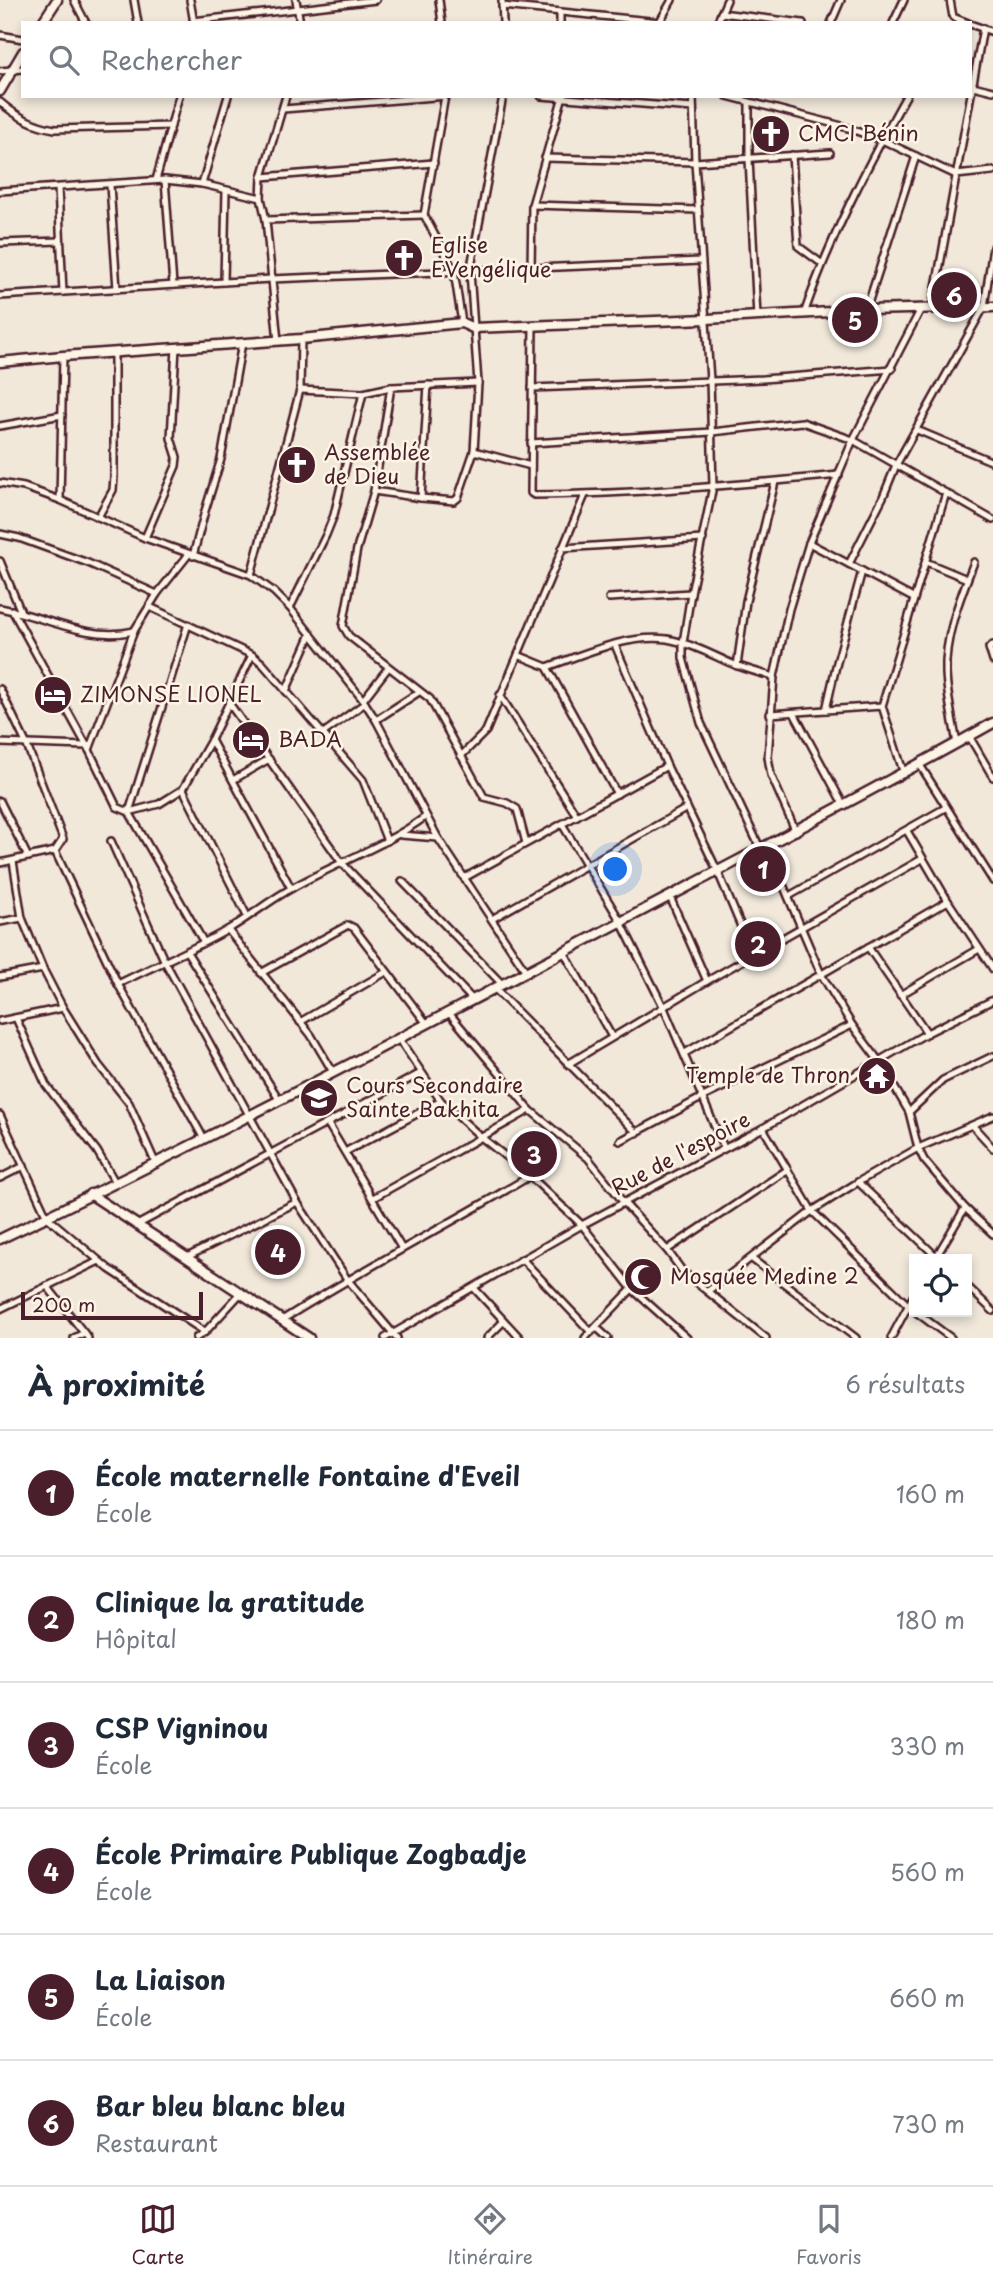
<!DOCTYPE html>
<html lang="fr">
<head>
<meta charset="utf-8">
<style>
  body { margin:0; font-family:"Playpen Sans",sans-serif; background:#f2f2f3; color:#1f2937 }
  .controls { position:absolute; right:21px; bottom:21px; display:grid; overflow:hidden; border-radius:0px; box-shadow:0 4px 10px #0003 }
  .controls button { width:63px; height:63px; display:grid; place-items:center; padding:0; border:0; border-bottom:2px solid #e0e1e3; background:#fff; color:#1f2937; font:35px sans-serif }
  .scale { position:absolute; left:21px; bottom:18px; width:182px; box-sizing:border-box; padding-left:7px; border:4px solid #4a1f2b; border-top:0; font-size:19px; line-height:24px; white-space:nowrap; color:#4a1f2b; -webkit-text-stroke:5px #fcf5e5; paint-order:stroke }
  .you { position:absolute; left:616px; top:870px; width:24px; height:24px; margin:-18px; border:5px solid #fff; border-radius:50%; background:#1a73e8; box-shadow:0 0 0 10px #1a73e833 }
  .badge { display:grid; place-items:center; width:46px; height:46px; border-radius:50%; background:#4a1f2b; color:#fff; font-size:23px; font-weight:700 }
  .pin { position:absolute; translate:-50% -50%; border:4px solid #fff; box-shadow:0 2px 7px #0006 }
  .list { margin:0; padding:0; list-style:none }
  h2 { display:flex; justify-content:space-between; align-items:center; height:91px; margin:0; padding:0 28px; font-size:30px }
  h2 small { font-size:23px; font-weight:400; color:#747a83 }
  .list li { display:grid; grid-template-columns:46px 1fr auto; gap:21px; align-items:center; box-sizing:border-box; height:126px; padding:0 28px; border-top:2px solid #e0e1e3 }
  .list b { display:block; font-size:26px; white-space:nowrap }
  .list p { margin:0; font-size:23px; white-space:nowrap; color:#747a83 }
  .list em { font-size:23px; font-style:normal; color:#747a83 }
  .icon { flex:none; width:38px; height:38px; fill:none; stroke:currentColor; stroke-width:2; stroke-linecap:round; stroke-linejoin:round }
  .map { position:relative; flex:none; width:993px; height:1338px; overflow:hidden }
  .search { position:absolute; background:#fff; box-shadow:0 4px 10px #0003; left:21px; right:21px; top:21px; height:77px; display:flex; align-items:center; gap:18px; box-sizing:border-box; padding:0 24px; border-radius:0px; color:#747a83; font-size:26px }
  .sheet { height:847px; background:#fff }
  nav { display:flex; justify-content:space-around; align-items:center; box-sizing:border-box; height:98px; border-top:2px solid #e0e1e3; background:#fff; font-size:19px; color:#747a83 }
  nav a { display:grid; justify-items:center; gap:4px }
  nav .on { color:#4a1f2b }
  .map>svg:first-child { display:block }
</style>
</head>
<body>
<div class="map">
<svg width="993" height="1338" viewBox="0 0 993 1338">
  <rect width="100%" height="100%" fill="#f1e8da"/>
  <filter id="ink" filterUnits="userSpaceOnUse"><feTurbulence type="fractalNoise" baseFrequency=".0143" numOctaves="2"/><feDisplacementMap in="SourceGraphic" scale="14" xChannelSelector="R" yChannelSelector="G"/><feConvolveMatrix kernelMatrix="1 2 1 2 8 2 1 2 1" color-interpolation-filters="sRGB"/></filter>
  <g filter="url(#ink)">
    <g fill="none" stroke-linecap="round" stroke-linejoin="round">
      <defs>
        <g id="street">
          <polyline points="74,0 86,23"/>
          <polyline points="134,0 138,23"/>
          <polyline points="190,0 194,23"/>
          <polyline points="296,0 300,23"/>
          <polyline points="439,0 442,23"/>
          <polyline points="502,0 503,23"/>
          <polyline points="950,0 953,17 968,23"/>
          <polyline points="502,6 660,22"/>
          <polyline points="560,12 560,23"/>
          <polyline points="721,13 803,23"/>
          <polyline points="193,21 376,0"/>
          <polyline points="659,23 672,0"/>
          <polyline points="717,23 727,0"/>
          <polyline points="831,23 841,0"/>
          <polyline points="893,23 904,0"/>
          <polyline points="970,24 993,32"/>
          <polyline points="0,35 23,39"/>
          <polyline points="0,71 23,69"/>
          <polyline points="973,86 993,91"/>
          <polyline points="445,96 424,215 454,271 462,323"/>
          <polyline points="541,96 693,108"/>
          <polyline points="693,96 695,162 710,380 713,486 691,593 683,643 683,658 701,723 761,850"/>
          <polyline points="727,96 842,126 882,140 956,175 993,171"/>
          <path d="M0 102C16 116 35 126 55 129L171 126"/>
          <polyline points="749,103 749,159 757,317"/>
          <polyline points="283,109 447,96"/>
          <polyline points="792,155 798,246 821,263"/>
          <polyline points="545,158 695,162 830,153"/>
          <polyline points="262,177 434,163"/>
          <polyline points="156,180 179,96"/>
          <polyline points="165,180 173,285"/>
          <polyline points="202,184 228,96"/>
          <polyline points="110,185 117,289"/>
          <polyline points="58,188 63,292"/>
          <polyline points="0,191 165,180 202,184 261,198"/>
          <polyline points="532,205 698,210"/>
          <polyline points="266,220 424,215"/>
          <polyline points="0,243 60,241"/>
          <polyline points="531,268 532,205 563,96"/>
          <polyline points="224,282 226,190"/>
          <polyline points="0,296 271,279 701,261"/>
          <polyline points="932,309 983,28"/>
          <polyline points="866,310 916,156"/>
          <path d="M804 314C830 238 867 166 906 96"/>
          <path d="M533 326 531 493 534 495C636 494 737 485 839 475"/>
          <polyline points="278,341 266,220 261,198 262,177 286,96"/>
          <polyline points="391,387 374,491 357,549 343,626 349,636 430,699 484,797 507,803 517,809 526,843"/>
          <polyline points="532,388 763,379 892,369"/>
          <polyline points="300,390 363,393 391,387 478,383"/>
          <polyline points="0,426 62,415"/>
          <polyline points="917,430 993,462"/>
          <polyline points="531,443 712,432 802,422 853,440 993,520"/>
          <polyline points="474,451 531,466"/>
          <polyline points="0,483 24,487 60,500 145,538 251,575 274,592 290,608 363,700 376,720 438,838 527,973"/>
          <polyline points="374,491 421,498 454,501 458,498 474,451 478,383 470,272 503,96"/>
          <polyline points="421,498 428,385"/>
          <polyline points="60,500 63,356"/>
          <polyline points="98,517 113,490 114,477 114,352"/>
          <polyline points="0,534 19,538 88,563 157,594"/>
          <polyline points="145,538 176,466 177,457 171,438 176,347"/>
          <polyline points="809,543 913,598"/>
          <polyline points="562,548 703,539"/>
          <polyline points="193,556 205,511 221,459 242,343"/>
          <polyline points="0,561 21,612"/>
          <polyline points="926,562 967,579"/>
          <polyline points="849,564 883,497 896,465 984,307 993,247"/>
          <polyline points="251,575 300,390 301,339"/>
          <polyline points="609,598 691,593"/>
          <polyline points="150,607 252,655 262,663 363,780 387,841"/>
          <path d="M0 608C44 616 89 642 134 631"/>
          <polyline points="290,608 326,535 334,515 363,393"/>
          <polyline points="12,610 89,750 117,807 129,812 203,941"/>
          <polyline points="615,645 667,766 718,872 753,955"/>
          <polyline points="993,645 989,648 993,661"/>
          <polyline points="518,655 547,667 617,794"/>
          <polyline points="737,666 746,601 775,482"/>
          <path d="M547 667C585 654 627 634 667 639 690 643 712 655 733 664 746 669 760 673 774 677"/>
          <polyline points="0,689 26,743 63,839 55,851 0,863"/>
          <polyline points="286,691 311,634"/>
          <polyline points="500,695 577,816"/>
          <polyline points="363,700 388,668"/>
          <polyline points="229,703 342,863 473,1000"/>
          <polyline points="826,710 836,666 862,571"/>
          <polyline points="794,713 844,806"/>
          <polyline points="770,714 882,706"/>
          <polyline points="376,720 419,692"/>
          <polyline points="322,734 365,703"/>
          <polyline points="969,736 993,777"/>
          <polyline points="211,740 291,888"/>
          <polyline points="0,743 86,746"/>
          <path d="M957 744C953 720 947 697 946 673 944 636 961 596 974 562"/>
          <polyline points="89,750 134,631 157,594 189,554"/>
          <polyline points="461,756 486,731 585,495"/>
          <polyline points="920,765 993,881"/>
          <polyline points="904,774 882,706 946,493"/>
          <polyline points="233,780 269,759"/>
          <polyline points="183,789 247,916"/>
          <polyline points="0,801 28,857"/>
          <polyline points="129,812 159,804 183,789 211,740 252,655"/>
          <polyline points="129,812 188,624"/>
          <polyline points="562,824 621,922 664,1008 724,1148"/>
          <polyline points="907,831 948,901 993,969"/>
          <polyline points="796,832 771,775 768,757 774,677 789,609 809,543 853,440 921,309"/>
          <polyline points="401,835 438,838"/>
          <polyline points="111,841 164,960 297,1202 347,1279 397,1338"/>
          <polyline points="767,847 821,974 852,1025 879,1061 909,1112 918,1148 924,1160 965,1208 993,1234"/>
          <polyline points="55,851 118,984 204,1139"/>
          <polyline points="13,861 22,918 43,969 63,1008 98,1064 129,1103 155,1162"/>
          <polyline points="464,878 667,766"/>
          <polyline points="402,881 503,985"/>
          <polyline points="789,896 945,808"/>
          <polyline points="670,897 707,981"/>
          <polyline points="492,919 687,808"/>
          <polyline points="0,922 22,918"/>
          <polyline points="228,930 311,1035 333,1072"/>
          <polyline points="868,947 927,1033"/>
          <polyline points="187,952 280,1101"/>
          <polyline points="564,952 612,1037"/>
          <polyline points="261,973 348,925 354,928 427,1024"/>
          <polyline points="0,977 43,969"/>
          <path d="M118 984C155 965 193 950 229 929 251 916 270 900 292 888 336 863 384 847 425 817"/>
          <polyline points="495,989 637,1133"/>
          <polyline points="900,995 979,949"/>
          <polyline points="449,1013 530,1110 588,1158 624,1203 667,1250 683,1272 766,1338"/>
          <polyline points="16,1018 46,1085 97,1151 115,1182"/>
          <polyline points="0,1021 63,1008"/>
          <polyline points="300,1022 386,972"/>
          <polyline points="399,1039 441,1101 481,1137 530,1176 582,1225 632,1289 687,1338"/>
          <polyline points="685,1053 948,901"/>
          <polyline points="568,1064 707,981 922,859"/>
          <polyline points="909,1112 943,1080 993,1056"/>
          <polyline points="0,1115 47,1217 109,1269 205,1332 196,1338"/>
          <polyline points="328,1124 402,1249"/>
          <polyline points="973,1126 993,1148"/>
          <polyline points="763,1128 812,1211 914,1311"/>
          <polyline points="620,1141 703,1097 852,1025"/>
          <polyline points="345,1152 441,1101"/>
          <polyline points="0,1178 24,1166"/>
          <polyline points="858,1182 939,1259"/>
          <polyline points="373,1198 530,1110"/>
          <polyline points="137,1225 421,1073"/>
          <polyline points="667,1250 787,1170"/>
          <polyline points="187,1257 297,1202"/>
          <polyline points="936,1257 965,1208"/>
          <polyline points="522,1259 591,1332"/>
          <polyline points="752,1259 856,1338"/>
          <polyline points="47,1286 88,1338"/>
          <polyline points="967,1286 993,1311"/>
          <polyline points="474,1288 520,1338"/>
          <polyline points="708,1291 812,1211 858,1182 918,1148 993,1116"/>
          <polyline points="0,1309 99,1261"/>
          <polyline points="916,1312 951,1338"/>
          <path d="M282 1320C363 1269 448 1225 530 1176"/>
          <polyline points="596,1327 608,1338"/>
          <polyline points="205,1332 240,1294"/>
          <polyline points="74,1338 84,1333"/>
          <polyline points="385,1338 582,1225 763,1128 927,1033 993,1000"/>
          <polyline points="487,1338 504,1321"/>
          <polyline points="585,1338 632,1289"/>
          <polyline points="891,1338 914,1295"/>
        </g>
        <g id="secondary">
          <polyline points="42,23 57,0"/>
          <polyline points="0,91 23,52"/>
          <polyline points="0,362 63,356 301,339 462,323 473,328 707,319 866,310 993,307"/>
          <polyline points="90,1194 309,1338"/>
          <path d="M0 1239C201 1143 399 1039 596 935 729 865 862 797 993 723"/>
        </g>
      </defs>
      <use href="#street" stroke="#4a1f2b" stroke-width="10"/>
      <use href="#secondary" stroke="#4a1f2b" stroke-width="13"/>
      <use href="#street" stroke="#fcf5e5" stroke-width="5"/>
      <use href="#secondary" stroke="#fcf5e5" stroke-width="8"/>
    </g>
  </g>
  <defs>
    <symbol id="church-disc" viewBox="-11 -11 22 22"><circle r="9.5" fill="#4a1f2b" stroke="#fcf5e5"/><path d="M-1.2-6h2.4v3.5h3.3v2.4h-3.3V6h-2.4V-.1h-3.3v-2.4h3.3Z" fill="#fff"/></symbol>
    <symbol id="hotel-disc" viewBox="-11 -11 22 22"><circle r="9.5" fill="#4a1f2b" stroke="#fcf5e5"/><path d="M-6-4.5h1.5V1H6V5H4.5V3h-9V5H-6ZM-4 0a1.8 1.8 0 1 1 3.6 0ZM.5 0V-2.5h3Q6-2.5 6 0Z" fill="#fff"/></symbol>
    <symbol id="temple-disc" viewBox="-11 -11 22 22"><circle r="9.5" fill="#4a1f2b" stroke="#fcf5e5"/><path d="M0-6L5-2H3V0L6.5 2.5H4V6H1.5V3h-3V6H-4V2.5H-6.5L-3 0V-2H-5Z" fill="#fff"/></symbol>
    <symbol id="school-disc" viewBox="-11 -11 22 22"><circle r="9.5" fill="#4a1f2b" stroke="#fcf5e5"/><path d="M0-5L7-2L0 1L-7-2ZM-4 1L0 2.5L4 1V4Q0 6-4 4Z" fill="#fff"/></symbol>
    <symbol id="mosque-disc" viewBox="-11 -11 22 22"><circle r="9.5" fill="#4a1f2b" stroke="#fcf5e5"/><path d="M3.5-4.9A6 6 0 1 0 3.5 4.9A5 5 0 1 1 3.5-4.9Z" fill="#fff"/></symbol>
  </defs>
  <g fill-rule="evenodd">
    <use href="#church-disc" x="749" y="112" width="44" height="44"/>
    <use href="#church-disc" x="382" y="236" width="44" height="44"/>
    <use href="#church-disc" x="275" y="443" width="44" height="44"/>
    <use href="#hotel-disc" x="31" y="673" width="44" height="44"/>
    <use href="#hotel-disc" x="229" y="718" width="44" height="44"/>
    <use href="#temple-disc" x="855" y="1054" width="44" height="44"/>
    <use href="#school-disc" x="297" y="1076" width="44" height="44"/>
    <use href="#mosque-disc" x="621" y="1255" width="44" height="44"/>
  </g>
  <g text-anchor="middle" stroke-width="5" stroke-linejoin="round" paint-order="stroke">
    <g font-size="21" fill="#4a1f2b" stroke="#fcf5e5" text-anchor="start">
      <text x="798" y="141">CMCI Bénin</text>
      <text x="431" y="253">Eglise<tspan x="431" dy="24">EVengélique</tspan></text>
      <text x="324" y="460">Assemblée<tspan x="324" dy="24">de Dieu</tspan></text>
      <text x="80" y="702">ZIMONSE LIONEL</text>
      <text x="278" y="747">BADA</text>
      <text x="850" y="1083" text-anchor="end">Temple de Thron</text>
      <text x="346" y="1093">Cours Secondaire<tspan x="346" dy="24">Sainte Bakhita</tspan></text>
      <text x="670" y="1284">Mosquée Medine 2</text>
    </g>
    <g font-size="21" fill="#4a1f2b" stroke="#fcf5e5">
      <text transform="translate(681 1154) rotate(-28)" y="7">Rue de l'espoire</text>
    </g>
  </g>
</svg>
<div class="controls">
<button><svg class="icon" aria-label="locate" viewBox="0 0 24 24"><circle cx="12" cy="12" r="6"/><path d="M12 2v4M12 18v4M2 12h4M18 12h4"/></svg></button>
</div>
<div class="scale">200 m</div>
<div class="you"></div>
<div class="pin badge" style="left:763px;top:869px">1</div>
<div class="pin badge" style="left:758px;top:944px">2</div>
<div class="pin badge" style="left:534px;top:1154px">3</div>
<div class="pin badge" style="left:278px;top:1252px">4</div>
<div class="pin badge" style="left:855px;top:320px">5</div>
<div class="pin badge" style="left:954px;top:295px">6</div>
<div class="search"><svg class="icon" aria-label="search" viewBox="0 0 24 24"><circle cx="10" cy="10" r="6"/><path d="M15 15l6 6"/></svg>Rechercher</div>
</div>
<section class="sheet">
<h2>À proximité<small>6 résultats</small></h2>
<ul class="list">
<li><span class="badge">1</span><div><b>École maternelle Fontaine d'Eveil</b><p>École</p></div><em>160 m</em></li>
<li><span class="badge">2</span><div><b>Clinique la gratitude</b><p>Hôpital</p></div><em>180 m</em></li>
<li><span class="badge">3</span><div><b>CSP Vigninou</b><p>École</p></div><em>330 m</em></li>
<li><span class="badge">4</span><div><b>École Primaire Publique Zogbadje</b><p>École</p></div><em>560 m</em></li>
<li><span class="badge">5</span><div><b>La Liaison</b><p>École</p></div><em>660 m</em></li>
<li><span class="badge">6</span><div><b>Bar bleu blanc bleu</b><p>Restaurant</p></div><em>730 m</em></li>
</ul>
</section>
<nav>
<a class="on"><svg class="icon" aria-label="map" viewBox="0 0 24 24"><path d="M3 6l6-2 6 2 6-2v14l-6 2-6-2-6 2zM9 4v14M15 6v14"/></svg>Carte</a>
<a><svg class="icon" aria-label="directions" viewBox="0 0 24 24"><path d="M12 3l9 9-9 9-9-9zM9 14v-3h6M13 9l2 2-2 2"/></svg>Itinéraire</a>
<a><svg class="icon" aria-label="saved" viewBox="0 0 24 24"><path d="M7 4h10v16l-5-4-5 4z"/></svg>Favoris</a>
</nav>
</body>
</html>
